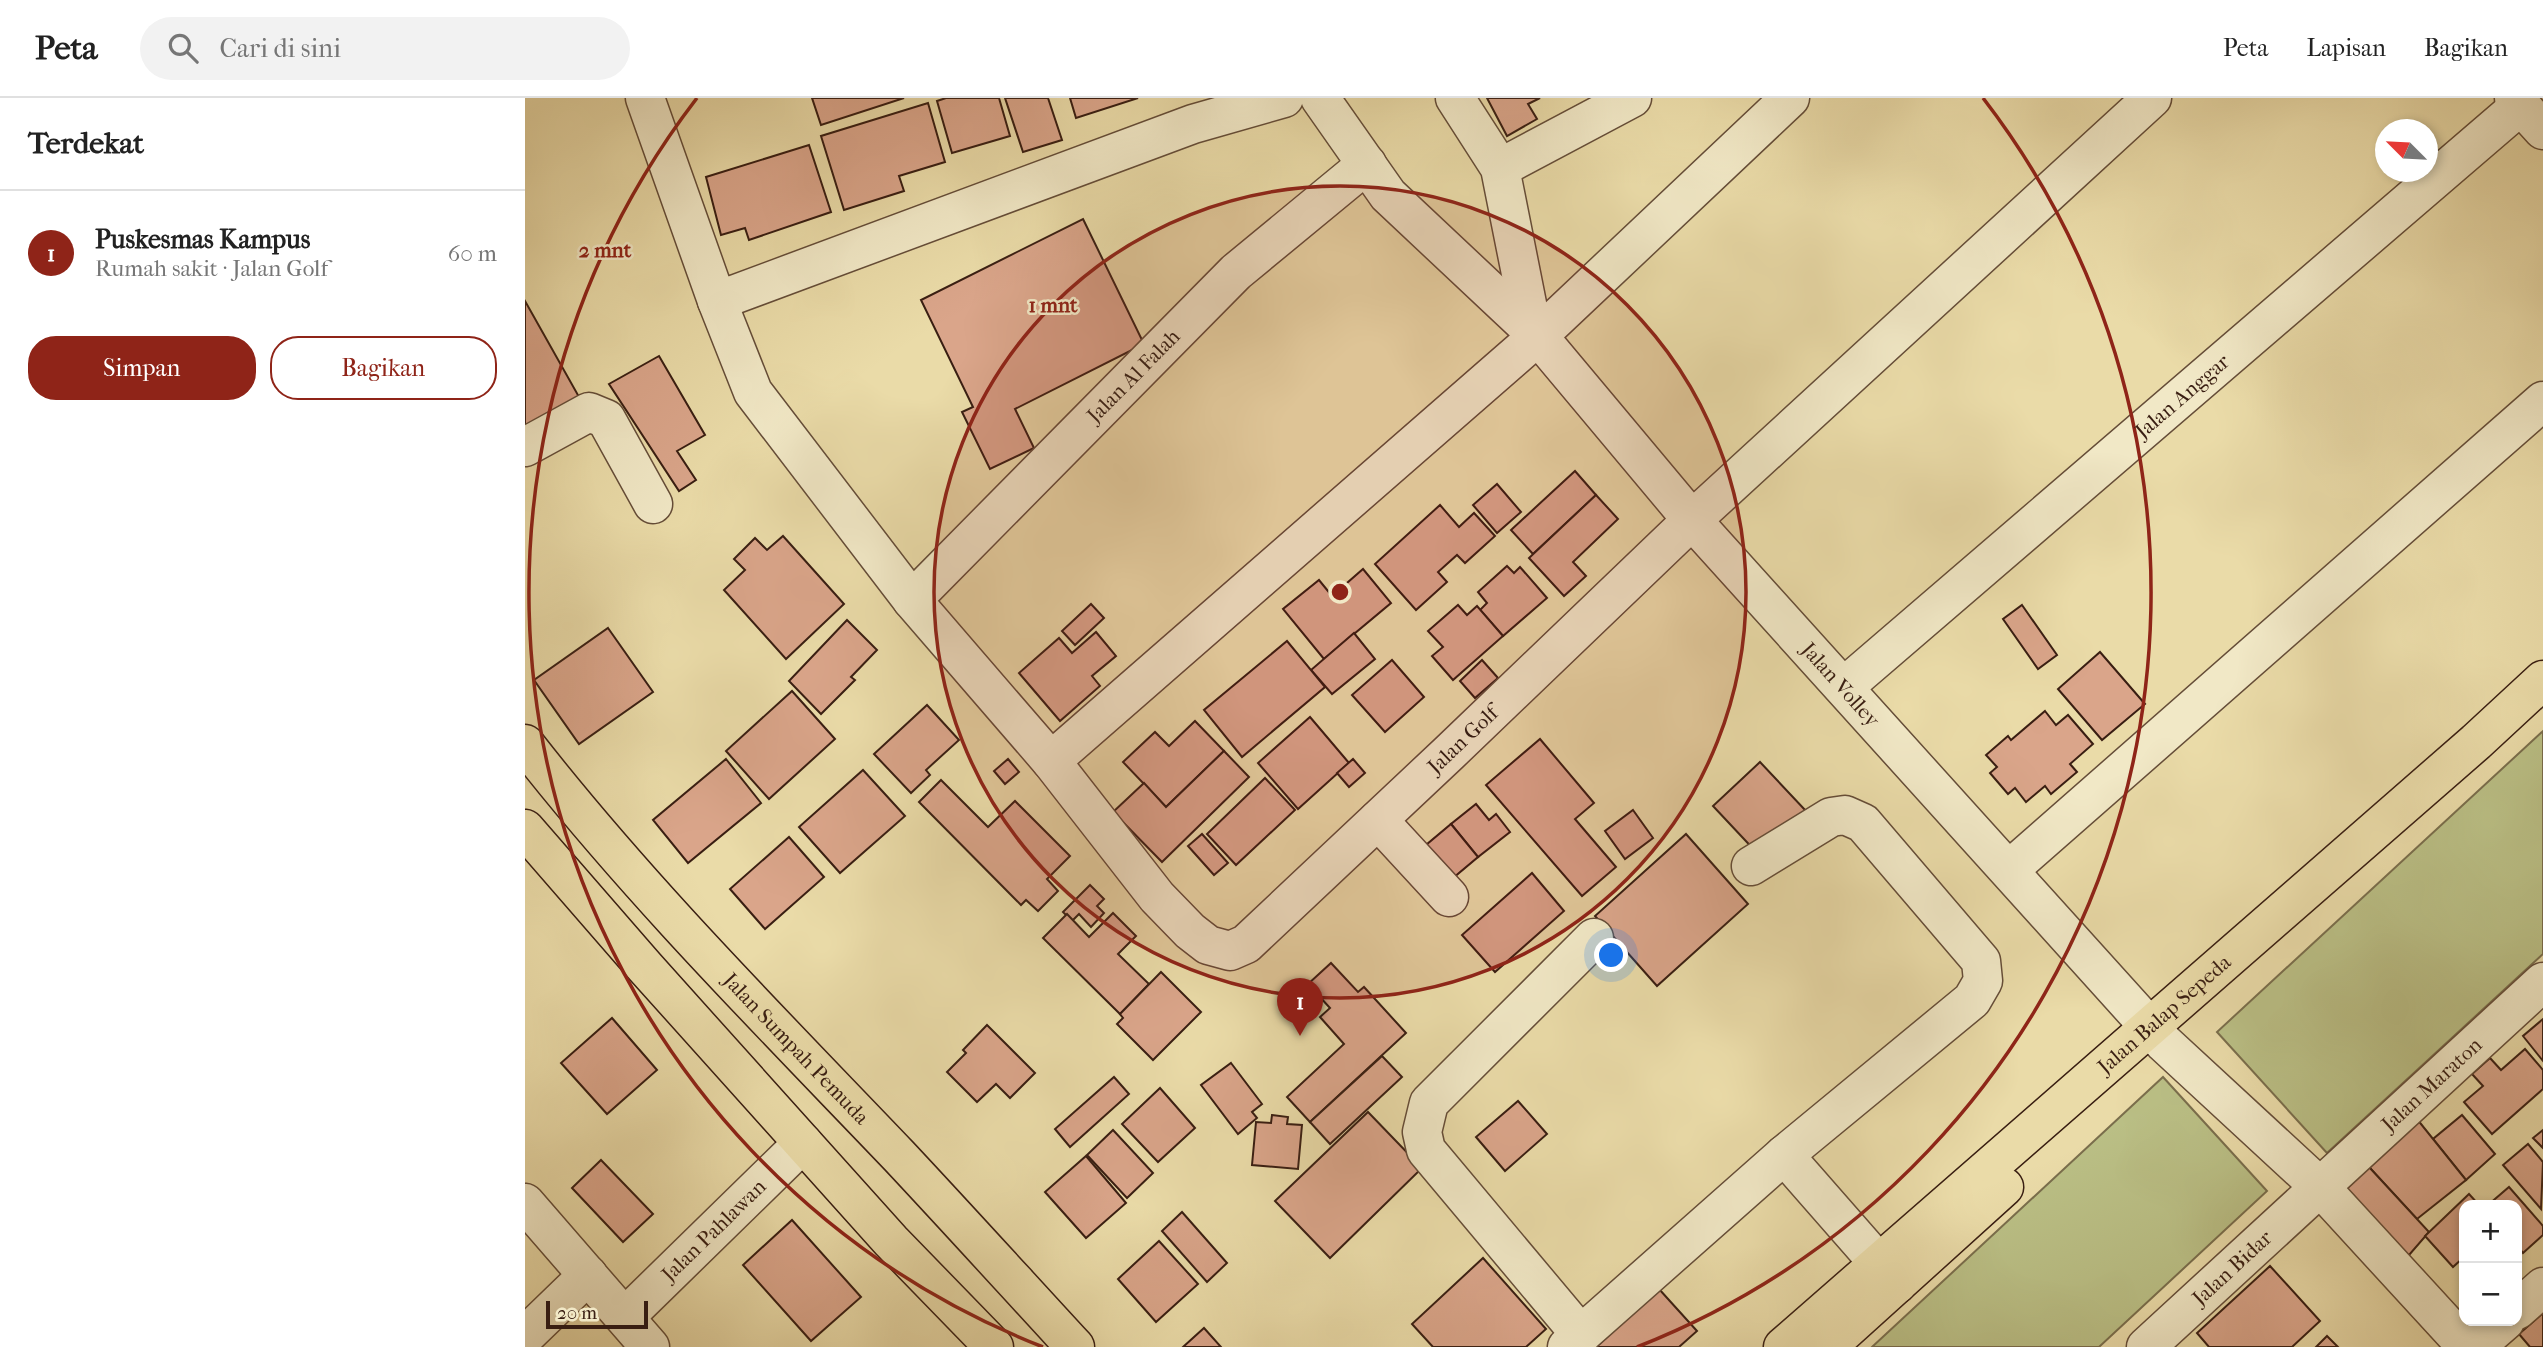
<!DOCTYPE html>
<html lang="id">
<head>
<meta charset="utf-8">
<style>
  body { margin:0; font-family:"IM FELL French Canon",serif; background:#f2f2f2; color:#222 }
  .controls { position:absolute; right:21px; bottom:21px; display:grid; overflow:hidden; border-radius:14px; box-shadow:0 4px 10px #0003 }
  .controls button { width:63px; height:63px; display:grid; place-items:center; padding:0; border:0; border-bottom:2px solid #e0e0e0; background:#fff; color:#222; font:35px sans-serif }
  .compass { position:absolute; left:1850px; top:21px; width:63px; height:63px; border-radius:50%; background:#fff; box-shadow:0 4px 10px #0003; rotate:294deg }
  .scale { position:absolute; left:21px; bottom:18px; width:102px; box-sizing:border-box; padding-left:7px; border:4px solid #391e12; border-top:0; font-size:19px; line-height:24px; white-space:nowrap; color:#391e12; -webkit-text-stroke:5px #f1e8c6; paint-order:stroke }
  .you { position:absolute; left:1087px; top:858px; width:24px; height:24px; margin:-18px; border:5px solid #fff; border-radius:50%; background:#1a73e8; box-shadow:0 0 0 10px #1a73e833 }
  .badge { display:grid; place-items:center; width:46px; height:46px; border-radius:50%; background:#8f2418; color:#fff; font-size:23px; font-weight:700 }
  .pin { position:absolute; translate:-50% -58px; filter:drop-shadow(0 2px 4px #0008) }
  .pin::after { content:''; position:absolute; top:37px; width:24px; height:21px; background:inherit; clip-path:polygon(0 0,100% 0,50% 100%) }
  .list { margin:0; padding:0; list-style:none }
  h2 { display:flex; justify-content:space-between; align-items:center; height:91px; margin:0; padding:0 28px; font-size:30px }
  h2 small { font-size:23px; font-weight:400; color:#767676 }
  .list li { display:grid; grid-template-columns:46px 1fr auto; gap:21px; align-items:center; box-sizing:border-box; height:126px; padding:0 28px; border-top:2px solid #e0e0e0 }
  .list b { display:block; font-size:26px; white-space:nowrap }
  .list p { margin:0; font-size:23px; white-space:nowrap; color:#767676 }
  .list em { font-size:23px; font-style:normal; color:#767676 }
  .actions { display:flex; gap:14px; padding:21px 28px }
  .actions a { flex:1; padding:16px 0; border:2px solid #8f2418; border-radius:28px; text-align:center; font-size:24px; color:#8f2418 }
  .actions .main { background:#8f2418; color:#fff }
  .icon { flex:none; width:38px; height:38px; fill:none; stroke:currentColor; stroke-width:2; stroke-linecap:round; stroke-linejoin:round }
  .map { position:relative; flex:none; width:2018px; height:1249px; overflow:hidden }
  header { display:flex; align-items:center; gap:42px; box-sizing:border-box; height:98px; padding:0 35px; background:#fff; border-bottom:2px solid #e0e0e0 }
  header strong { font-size:33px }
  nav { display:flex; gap:38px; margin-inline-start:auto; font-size:24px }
  .search { width:490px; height:63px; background:#f2f2f2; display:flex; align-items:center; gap:18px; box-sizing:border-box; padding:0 24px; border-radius:38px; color:#767676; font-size:26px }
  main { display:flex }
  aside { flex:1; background:#fff }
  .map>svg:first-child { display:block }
</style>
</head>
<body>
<header>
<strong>Peta</strong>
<div class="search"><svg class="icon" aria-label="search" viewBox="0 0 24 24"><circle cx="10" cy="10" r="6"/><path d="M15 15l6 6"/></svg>Cari di sini</div>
<nav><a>Peta</a><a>Lapisan</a><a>Bagikan</a></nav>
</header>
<main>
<aside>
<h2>Terdekat<small></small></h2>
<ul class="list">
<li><span class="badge">1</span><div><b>Puskesmas Kampus</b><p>Rumah sakit · Jalan Golf</p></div><em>60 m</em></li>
</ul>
<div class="actions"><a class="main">Simpan</a><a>Bagikan</a></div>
</aside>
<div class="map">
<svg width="2018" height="1249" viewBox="0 0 2018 1249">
  <rect width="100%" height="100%" fill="#eadba8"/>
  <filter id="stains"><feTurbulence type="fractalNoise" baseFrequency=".00286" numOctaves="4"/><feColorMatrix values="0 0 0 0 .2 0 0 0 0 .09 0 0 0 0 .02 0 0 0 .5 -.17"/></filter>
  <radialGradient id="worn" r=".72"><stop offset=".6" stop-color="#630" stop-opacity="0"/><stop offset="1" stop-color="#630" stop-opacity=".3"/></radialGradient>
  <g fill="#babf85" stroke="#7a6e4c" stroke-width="2">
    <polygon points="2018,633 2018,856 1802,1055 1692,934"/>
    <polygon points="1638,979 1742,1093 1574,1249 1347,1249"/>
  </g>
  <g fill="#daa58a" stroke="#391e12" stroke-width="2">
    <polygon points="287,0 379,0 296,27"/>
    <polygon points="421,0 474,0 485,38 427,55 412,3"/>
    <polygon points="480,0 523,0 537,42 498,54"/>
    <polygon points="545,0 613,0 551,20"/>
    <polygon points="962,0 1015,0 1003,6 1012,21 982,38"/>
    <polygon points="403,5 420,64 374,78 379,93 319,112 296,38"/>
    <polygon points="284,47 306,114 224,142 220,130 196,137 181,79"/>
    <polygon points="558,121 619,246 490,311 509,350 465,371 437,314 448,309 396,202"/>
    <polygon points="0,203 58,306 0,339"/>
    <polygon points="134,258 180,337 152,353 171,382 154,393 84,286"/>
    <polygon points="1050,373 1071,397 1008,456 986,432"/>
    <polygon points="972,386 996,414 972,435 948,407"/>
    <polygon points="1071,397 1093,421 1048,464 1061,478 1039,498 1004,460"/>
    <polygon points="915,407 934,429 949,415 970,438 940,465 932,457 913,474 922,484 891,512 850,466"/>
    <polygon points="258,438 319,506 261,561 199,492 220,472 209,461 230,440 242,452"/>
    <polygon points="982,468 989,475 995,469 1022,500 978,538 955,512 962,505 953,494"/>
    <polygon points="838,471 866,505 799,561 758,511 794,482 807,498"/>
    <polygon points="566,506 579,520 550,547 537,533"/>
    <polygon points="933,507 942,517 952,508 978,538 928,582 907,558 918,549 903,533"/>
    <polygon points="1497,507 1532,557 1513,571 1478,521"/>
    <polygon points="322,522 352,552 326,579 330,582 296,616 264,583"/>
    <polygon points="83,530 128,594 54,646 9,582"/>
    <polygon points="571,534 591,558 567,578 575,588 535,623 494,575 534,540 547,555"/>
    <polygon points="829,535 850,561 807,596 786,572"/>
    <polygon points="762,543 800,589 717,659 679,612"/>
    <polygon points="1575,554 1620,606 1577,642 1533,591"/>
    <polygon points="867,562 899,599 860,634 827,597"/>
    <polygon points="957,562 973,580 950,600 935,583"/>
    <polygon points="267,593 310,641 244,701 201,653"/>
    <polygon points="402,607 434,642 401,672 405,677 386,695 349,656"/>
    <polygon points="1520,613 1531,627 1543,617 1568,646 1545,666 1552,674 1526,696 1520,688 1501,704 1490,690 1483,696 1465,675 1472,669 1461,657 1483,638 1486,642"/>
    <polygon points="785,619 824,665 773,711 733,665"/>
    <polygon points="670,623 699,653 641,709 598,664 630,634 644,648"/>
    <polygon points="1015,641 1069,705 1050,721 1091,769 1057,798 961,687"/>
    <polygon points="699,653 724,679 637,764 588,714 619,685 641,709"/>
    <polygon points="201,661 236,705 163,765 128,722"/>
    <polygon points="483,661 494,674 480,686 469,673"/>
    <polygon points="828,661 840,675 824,689 812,675"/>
    <polygon points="1235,664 1281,713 1234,757 1188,708"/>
    <polygon points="338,672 380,718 315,775 274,729"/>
    <polygon points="740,680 770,712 711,767 682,736"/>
    <polygon points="416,682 463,729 490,703 545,758 522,781 533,793 513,813 501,802 496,807 394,704"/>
    <polygon points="951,706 964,722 971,716 985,734 953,759 926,726"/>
    <polygon points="1108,712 1128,740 1100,761 1080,733"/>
    <polygon points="926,726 953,759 928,780 901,747"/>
    <polygon points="677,736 703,765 689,777 663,748"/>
    <polygon points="1161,736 1223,806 1132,888 1070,818"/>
    <polygon points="264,739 299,779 240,831 205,791"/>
    <polygon points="1007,775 1039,813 970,874 937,837"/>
    <polygon points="565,787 579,801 572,808 579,815 566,829 554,816 547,823 538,814"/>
    <polygon points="588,815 611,838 593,856 624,886 595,916 518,840 542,816 564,839"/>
    <polygon points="806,865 833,894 839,889 881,935 785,1024 762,999 819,946 795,919 805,910 783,886"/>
    <polygon points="636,874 676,914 628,962 592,926 598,920 595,916"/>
    <polygon points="87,920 132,972 82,1016 36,965"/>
    <polygon points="2018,921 2018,963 1998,938"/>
    <polygon points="462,927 510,975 485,1000 471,986 452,1004 422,974 441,955 438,952"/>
    <polygon points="2000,951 2018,972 2018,991 1967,1036 1939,1004 1958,988 1947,976 1965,960 1976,972"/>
    <polygon points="857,958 877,979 805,1046 785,1024"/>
    <polygon points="706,965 737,1006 727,1014 732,1020 713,1036 676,987"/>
    <polygon points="589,979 604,996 545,1049 530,1031"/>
    <polygon points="635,990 670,1030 633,1064 597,1026"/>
    <polygon points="993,1003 1022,1036 980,1073 951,1039"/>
    <polygon points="843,1014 897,1070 805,1160 750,1103"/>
    <polygon points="747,1017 763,1019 762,1026 777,1027 773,1071 727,1067 731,1024 746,1025"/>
    <polygon points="1937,1017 1970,1056 1941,1082 1908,1041"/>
    <polygon points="1892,1021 1941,1082 1892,1121 1844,1069"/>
    <polygon points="588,1032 628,1075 602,1100 562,1057"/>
    <polygon points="2018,1032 2018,1050 2008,1040"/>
    <polygon points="2003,1046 2018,1064 2016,1111 1978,1067"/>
    <polygon points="561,1058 601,1105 561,1140 520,1094"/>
    <polygon points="76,1062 128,1116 98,1144 47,1090"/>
    <polygon points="1844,1069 1904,1134 1878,1164 1814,1098"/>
    <polygon points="1984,1089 2018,1128 2018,1137 1998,1155 1992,1147 1992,1107 1963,1107"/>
    <polygon points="1944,1096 1954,1107 1939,1107 1939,1159 1928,1169 1900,1138"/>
    <polygon points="657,1114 702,1165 682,1184 637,1133"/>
    <polygon points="267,1122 336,1199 286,1243 218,1167"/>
    <polygon points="634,1143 673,1186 631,1224 593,1181"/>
    <polygon points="958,1160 1021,1231 1001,1249 908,1249 887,1226"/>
    <polygon points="1745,1168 1795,1223 1767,1249 1684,1249 1672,1235"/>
    <polygon points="1134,1191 1172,1233 1154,1249 1071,1249"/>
    <polygon points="2018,1215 2018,1249 2005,1249 1994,1236"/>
    <polygon points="679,1230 696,1249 658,1249"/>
    <polygon points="1802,1238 1813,1249 1791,1249"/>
  </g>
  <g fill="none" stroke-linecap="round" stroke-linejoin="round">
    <defs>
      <g id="minor">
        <polyline points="120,0 192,203 668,26 759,0"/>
        <path id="s1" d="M795 0 863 97 1013 238 1167 422 1639 945 1796 1090 1942 1249"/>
        <polyline points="930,0 975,70 1007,231"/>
        <polyline points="1989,0 2018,32"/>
        <polyline points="975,70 1107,0"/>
        <path id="s2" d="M192 203 228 294 387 502 526 663 632 799 665 833 683 847 705 853 721 846 924 655 1167 422 1627 0"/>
        <polyline points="0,349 64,314 81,321 128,406"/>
        <path id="s3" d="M387 502 711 174 842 66"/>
        <path id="s4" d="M1319 589 1996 7"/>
        <polyline points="526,663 1013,238 1265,0"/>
        <polyline points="853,722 924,799"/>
        <polyline points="1484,772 2018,303"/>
        <polyline points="1259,1057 1372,1186"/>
        <polyline points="0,1105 125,1249"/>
        <polyline points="1992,1212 2018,1189"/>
        <path id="s5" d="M100 1219 278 1045"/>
        <polyline points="1056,1237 901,1052 897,1034 904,1005 1069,840"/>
        <polyline points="0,1238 63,1177"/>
        <polyline points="1042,1249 1259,1057 1447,902 1458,883 1456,863 1338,725 1320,717 1306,719 1226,768"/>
        <path id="s6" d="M1621 1249 2018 884"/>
        <polyline points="1950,1249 1980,1223"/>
      </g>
      <g id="major">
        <path id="s7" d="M0 646C115 793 246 924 374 1058 433 1121 491 1185 550 1249"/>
        <polyline points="0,731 120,869 366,1143 469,1249"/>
        <path id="s8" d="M1258 1249 1951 644 2018 582"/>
        <polyline points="1302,1249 1479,1089"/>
      </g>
    </defs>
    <use href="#minor" stroke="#654d38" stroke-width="41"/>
    <use href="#major" stroke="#391e12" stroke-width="41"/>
    <use href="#minor" stroke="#f1e8c6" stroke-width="38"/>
    <use href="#major" stroke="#eadba8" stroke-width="38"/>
  </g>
  <circle cx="815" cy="494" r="406" fill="#8f2418" fill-opacity=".12"/>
  <g fill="none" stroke="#8f2418" stroke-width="3.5">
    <circle cx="815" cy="494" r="406"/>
    <path d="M518 1249A811 811 0 0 1 172 0M1458 0A811 811 0 0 1 1112 1249"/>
  </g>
  <g text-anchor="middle" stroke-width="5" stroke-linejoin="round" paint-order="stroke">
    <g font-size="21" fill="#391e12" stroke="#f1e8c6">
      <text dy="7" stroke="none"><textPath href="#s3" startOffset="315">Jalan Al Falah</textPath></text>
      <text dy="7" stroke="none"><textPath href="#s4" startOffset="446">Jalan Anggar</textPath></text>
      <text dy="7" stroke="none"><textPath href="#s1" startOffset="786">Jalan Volley</textPath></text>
      <text dy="7" stroke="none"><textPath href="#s2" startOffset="1153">Jalan Golf</textPath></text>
      <text dy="7" stroke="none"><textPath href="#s8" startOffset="506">Jalan Balap Sepeda</textPath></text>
      <text dy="7" stroke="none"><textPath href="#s7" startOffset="408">Jalan Sumpah Pemuda</textPath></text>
      <text dy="7" stroke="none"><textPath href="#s6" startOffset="388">Jalan Maraton</textPath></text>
      <text dy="7" stroke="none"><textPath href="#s5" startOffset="124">Jalan Pahlawan</textPath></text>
      <text dy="7" stroke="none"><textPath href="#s6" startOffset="117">Jalan Bidar</textPath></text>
    </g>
  </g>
  <circle cx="815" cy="494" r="10" fill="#8f2418" stroke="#f1e8c6" stroke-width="3.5"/>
  <g font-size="21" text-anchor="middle" font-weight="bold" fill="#8f2418" stroke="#f1e8c6" stroke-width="5" stroke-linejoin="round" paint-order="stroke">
    <text x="80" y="159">2 mnt</text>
    <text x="528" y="214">1 mnt</text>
  </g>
  <rect width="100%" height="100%" filter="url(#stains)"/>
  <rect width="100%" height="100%" fill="url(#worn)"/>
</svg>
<div class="controls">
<button>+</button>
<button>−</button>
</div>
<svg class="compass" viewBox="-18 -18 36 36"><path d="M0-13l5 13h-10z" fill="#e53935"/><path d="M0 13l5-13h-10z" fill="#767676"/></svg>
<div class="scale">20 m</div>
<div class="you"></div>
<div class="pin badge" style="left:775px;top:938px">1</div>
</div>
</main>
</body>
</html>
